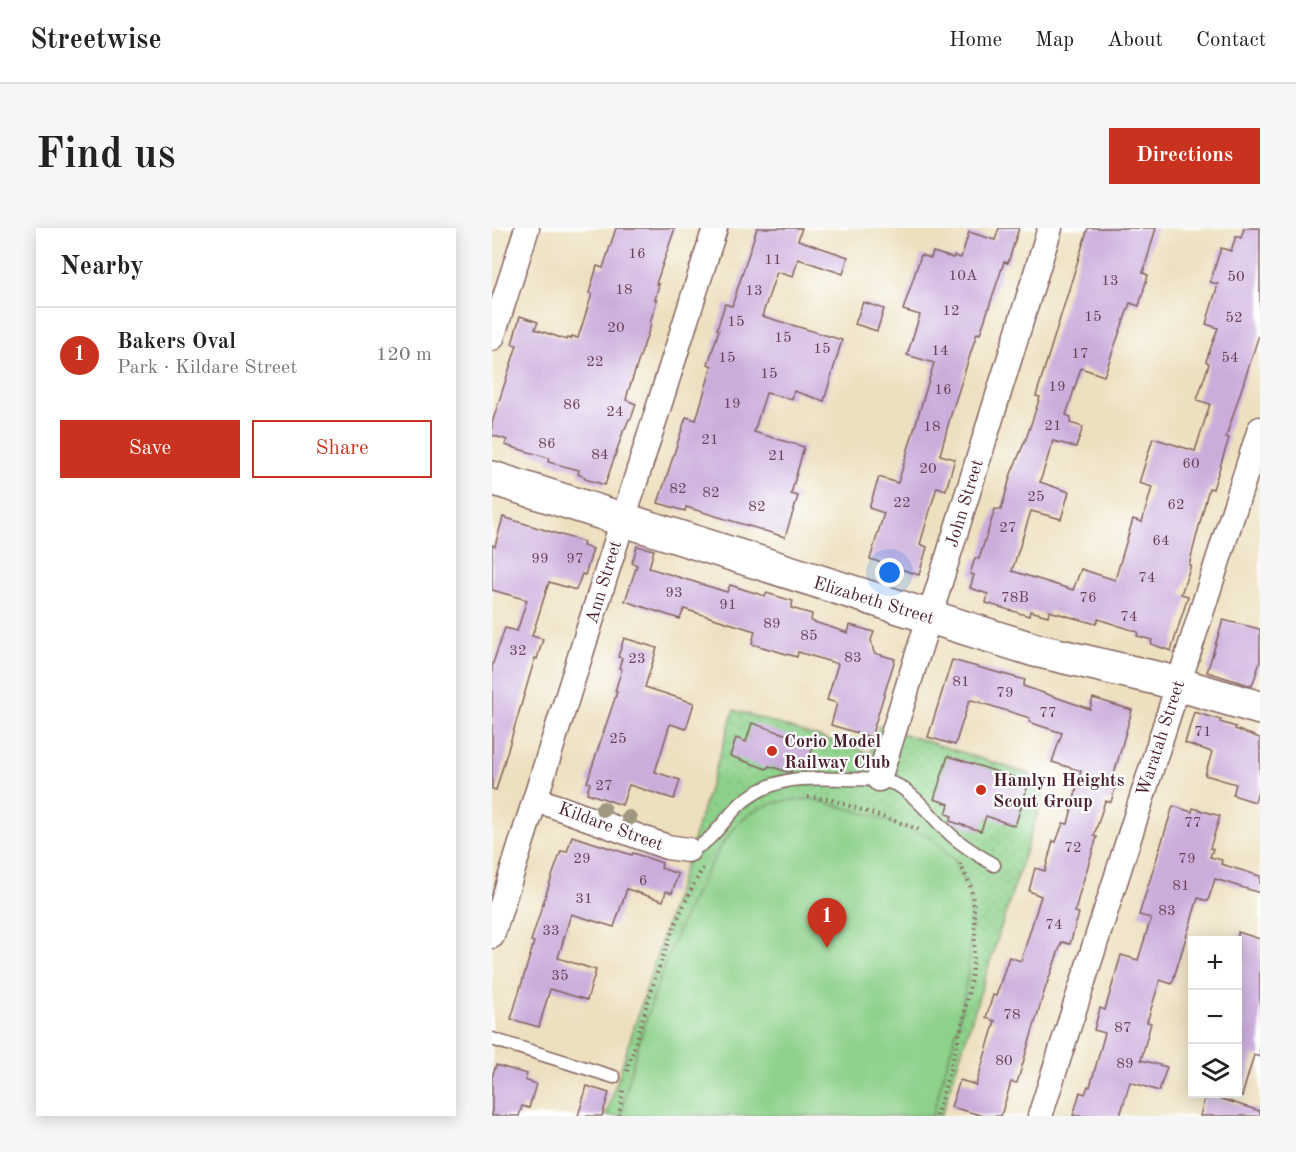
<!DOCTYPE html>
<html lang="en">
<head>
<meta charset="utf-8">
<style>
  body { margin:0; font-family:"Old Standard TT",serif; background:#f6f6f6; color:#222 }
  .controls { position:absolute; right:18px; bottom:18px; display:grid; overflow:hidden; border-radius:0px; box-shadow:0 3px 15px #0003 }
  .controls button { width:54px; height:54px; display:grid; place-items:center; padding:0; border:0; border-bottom:2px solid #e0e0e0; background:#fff; color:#222; font:30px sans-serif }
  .you { position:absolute; left:398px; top:345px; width:21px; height:21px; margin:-15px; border:4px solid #fff; border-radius:50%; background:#1a73e8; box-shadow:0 0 0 9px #1a73e833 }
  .badge { display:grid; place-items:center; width:39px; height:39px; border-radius:50%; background:#c8321e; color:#fff; font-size:20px; font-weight:700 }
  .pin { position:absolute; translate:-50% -50px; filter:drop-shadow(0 2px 3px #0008) }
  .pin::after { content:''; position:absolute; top:32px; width:21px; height:18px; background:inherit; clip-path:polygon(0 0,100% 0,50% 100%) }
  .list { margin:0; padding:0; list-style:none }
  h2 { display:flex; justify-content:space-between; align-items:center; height:78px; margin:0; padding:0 24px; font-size:26px }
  h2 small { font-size:20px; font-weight:400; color:#767676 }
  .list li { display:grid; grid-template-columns:39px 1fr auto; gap:18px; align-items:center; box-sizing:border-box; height:96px; padding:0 24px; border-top:2px solid #e0e0e0 }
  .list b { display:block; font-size:22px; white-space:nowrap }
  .list p { margin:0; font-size:20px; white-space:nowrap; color:#767676 }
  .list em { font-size:20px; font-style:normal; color:#767676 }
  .actions { display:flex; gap:12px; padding:18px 24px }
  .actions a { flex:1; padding:14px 0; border:2px solid #c8321e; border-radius:0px; text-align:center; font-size:21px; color:#c8321e }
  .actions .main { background:#c8321e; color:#fff }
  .icon { flex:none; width:33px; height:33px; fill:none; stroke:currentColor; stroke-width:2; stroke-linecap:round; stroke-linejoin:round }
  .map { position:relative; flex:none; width:768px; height:888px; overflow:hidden; border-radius:0px }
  header { display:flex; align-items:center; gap:36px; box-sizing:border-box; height:84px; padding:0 30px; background:#fff; border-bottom:2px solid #e0e0e0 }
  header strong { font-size:28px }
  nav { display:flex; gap:33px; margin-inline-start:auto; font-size:21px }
  .intro { display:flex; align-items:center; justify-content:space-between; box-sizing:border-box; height:144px; padding:0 36px }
  h1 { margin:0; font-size:42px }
  .button { padding:15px 27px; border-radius:0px; background:#c8321e; color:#fff; font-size:21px; font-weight:700 }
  main { display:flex; gap:36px; padding:0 36px }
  aside { flex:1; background:#fff; border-radius:0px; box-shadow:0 3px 15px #0003 }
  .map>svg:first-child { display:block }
</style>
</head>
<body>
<header>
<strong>Streetwise</strong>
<nav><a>Home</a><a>Map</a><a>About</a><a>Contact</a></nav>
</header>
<div class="intro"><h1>Find us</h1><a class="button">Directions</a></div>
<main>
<aside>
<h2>Nearby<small></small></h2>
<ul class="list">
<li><span class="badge">1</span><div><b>Bakers Oval</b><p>Park · Kildare Street</p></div><em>120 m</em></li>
</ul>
<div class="actions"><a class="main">Save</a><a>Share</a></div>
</aside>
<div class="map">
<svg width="768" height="888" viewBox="0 0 768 888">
  <defs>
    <pattern id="grass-dots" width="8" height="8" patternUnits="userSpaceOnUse" patternTransform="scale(1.5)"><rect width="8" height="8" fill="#8dd18a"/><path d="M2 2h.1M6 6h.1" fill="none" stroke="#7bb377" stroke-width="1.8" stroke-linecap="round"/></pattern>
  </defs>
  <rect width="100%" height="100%" fill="#fff"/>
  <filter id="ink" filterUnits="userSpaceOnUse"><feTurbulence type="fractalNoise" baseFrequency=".0167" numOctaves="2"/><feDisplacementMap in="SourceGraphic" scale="12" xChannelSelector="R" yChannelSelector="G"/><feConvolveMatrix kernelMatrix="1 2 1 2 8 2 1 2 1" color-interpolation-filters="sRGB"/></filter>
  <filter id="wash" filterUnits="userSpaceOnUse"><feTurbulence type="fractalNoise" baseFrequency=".008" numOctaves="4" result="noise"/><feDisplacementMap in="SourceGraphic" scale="24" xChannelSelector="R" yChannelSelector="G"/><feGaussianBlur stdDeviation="1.35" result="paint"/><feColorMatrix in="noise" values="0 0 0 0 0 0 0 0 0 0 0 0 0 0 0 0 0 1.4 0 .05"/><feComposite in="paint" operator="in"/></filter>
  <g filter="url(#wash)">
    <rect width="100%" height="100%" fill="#ede0bf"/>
    <polygon fill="url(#grass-dots)" stroke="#6c785a" stroke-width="1.5" points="242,482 378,525 387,498 556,552 449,888 114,888"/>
    <path fill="#8dd18a" stroke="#6c785a" stroke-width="1.5" d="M320 571 379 587 436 608 462 632 477 660 479 699 476 743 467 794 440 888H130C135 854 145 819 156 786 171 738 189 691 213 647 223 628 233 609 248 594 269 574 293 572 320 571Z"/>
    <g id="blocks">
      <g fill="#cbaddc">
        <polygon points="124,0 183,0 164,56 167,56 163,72 165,72 158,95 159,96 136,164 134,172 144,176 139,191 137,191 133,201 132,201 113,257 93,251 93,249 86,246 87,242 56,234 57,230 13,217 15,212 0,207 0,195 25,117 20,116 28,88 46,94 43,101 75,112 76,110 79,111 80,108 86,110 100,66 97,65 105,38 111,40"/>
        <polygon points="265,0 310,0 306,12 356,29 351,46 306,31 301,49 285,44 270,88 350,112 332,173 302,163 300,171 274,165 262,204 312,219 299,266 306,268 293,309 194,279 193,283 166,275 194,189 204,192 220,138 216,136 227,102 225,101 233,76 240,78"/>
        <polygon points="507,0 527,0 516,35 512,34 488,106 485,105 458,190 448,227 463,231 454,262 445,259 428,316 435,319 427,347 378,331 392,285 377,280 387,249 406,255 442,135 415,127 428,87 411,82 429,27 439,30 441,24 461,30 462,28 469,30 477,4 503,12"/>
        <polygon points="596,0 664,0 651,45 656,47 647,78 638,75 612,148 589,140 574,187 579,189 578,195 591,199 584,219 561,213 548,254 577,264 569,291 539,283 520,343 581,362 589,341 623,352 641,291 650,294 660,259 647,255 661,210 703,223 718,176 705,172 717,136 714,133 726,100 714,96 726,56 718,54 729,20 739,23 744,8 749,10 752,0 768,0 768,104 734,209 737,210 721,261 717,260 697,337 699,337 689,366 696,368 679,423 659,416 660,412 645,408 646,404 606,391 604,396 557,383 556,388 538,383 537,388 494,375 496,366 478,360 482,347 478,346 483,330 487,331 503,281 509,282 519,246 535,208 548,169 544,168"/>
        <polygon points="371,74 392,81 385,103 363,96"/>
        <polygon points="11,289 92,314 91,318 101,321 93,347 90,346 84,362 57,354 40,408 51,411 45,431 43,430 4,562 0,561 0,438 13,400 25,403 35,372 0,362 0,317 3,318"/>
        <polygon points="145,318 162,322 157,340 235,364 238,357 273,368 274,365 301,373 299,380 320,386 319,393 356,405 358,397 382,404 379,412 382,425 403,431 379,509 339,497 345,475 335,472 346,436 306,424 305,429 260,416 263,403 192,381 188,391 133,373 145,337 140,335"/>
        <polygon points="731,392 768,401 768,434 760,458 715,444"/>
        <polygon points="132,410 165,420 153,459 202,475 194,501 178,496 163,544 188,552 182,571 137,557 130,577 95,565 98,555 95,554 125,464 123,463 130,441 127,440 130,430 126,429"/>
        <polygon points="460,432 533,452 531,458 598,481 601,470 640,482 619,557 624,558 619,574 613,573 602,608 605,609 587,667 583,684 587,685 578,716 570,714 553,761 525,855 519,854 509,888 492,888 459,879 468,852 484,857 503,793 494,790 501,767 504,768 517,729 529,733 549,668 537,663 543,640 553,643 561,613 564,614 571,595 576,596 589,543 560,534 570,505 537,494 538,490 480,472 477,473 463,517 436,509"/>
        <polygon points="702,484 729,492 728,494 744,499 743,501 768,510 768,557 763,574 741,567 744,556 713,547 720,524 693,515"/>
        <polygon points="260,495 322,516 313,542 300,539 299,544 296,544 277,538 275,541 238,528 244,510 254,514"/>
        <polygon points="456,528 537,554 523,598 494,588 489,603 458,593 460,588 454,586 457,576 442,571"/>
        <polygon points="681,578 700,584 701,580 728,588 718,620 721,621 718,629 730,632 729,636 768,648 768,665 723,651 716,673 706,670 680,756 668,752 655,794 659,795 649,832 675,839 667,863 638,854 628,888 581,888 588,864 593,866 596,858 598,859 613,805 602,802 608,780 613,782 629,727 646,732 659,690 647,687"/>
        <polygon points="80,608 140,627 141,625 170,635 169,640 186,646 180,665 174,663 171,673 135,661 122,699 79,686 66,730 104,742 95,772 58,761 47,799 19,791 42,714 39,713 58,654 69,623 75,624"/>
        <polygon points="746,704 768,711 768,829 762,827 750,868 746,867"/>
        <polygon points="4,837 35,846 33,852 44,856 37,880 30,878 27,888 0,888 0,849"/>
        <polygon points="95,858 117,865 110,888 86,888"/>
        <polygon points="714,866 768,883 768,888 708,888"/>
      </g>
    </g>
  </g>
  <g filter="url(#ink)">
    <use href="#blocks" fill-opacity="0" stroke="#83635f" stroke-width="1.5"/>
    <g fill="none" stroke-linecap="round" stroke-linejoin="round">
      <defs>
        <g id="lane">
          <path d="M196 622C219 619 234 586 253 572 286 547 315 550 353 551 373 552 389 549 407 558 427 570 440 590 457 605 470 618 487 627 502 637"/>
          <polyline points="0,811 122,849"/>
        </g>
        <g id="street">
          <polyline points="0,110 35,0"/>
          <polyline points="387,551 558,0"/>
          <polyline points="43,571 175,619 196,622"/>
          <polyline points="0,708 223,0"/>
          <polyline points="548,888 768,201"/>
        </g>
        <polyline id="secondary" points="0,250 543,422 668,451 768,480"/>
      </defs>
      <use href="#lane" stroke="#83635f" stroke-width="15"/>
      <use href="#street" stroke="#83635f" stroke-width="27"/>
      <use href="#secondary" stroke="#83635f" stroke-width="36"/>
      <g stroke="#83635f" stroke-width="4" stroke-dasharray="1.5 4.5" stroke-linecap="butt">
        <polyline points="316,569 337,571 429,602"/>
        <path d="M135 843C156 774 175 700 213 637"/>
        <polyline points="127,888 131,862"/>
        <path d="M444 888C464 822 492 735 480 666 479 656 472 645 468 636"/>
      </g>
      <use href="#lane" stroke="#fff" stroke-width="12"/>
      <use href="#street" stroke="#fff" stroke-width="24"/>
      <use href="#secondary" stroke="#fff" stroke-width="33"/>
    </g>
    <g fill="#a09880">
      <circle cx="111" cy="581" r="8"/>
      <circle cx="137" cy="590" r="8"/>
    </g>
  </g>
  <g fill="#c8321e" stroke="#fff" stroke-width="2">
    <circle cx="280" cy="523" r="6"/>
    <circle cx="489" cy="562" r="6"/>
  </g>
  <g text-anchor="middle" stroke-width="4.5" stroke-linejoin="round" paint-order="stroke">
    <g font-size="15" fill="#6a4257">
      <text x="145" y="30">16</text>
      <text x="281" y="36">11</text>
      <text x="471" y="52">10A</text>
      <text x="744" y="53">50</text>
      <text x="618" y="57">13</text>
      <text x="132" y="66">18</text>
      <text x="262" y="67">13</text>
      <text x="459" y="87">12</text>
      <text x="601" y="93">15</text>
      <text x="742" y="94">52</text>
      <text x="244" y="98">15</text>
      <text x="124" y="104">20</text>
      <text x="291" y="114">15</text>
      <text x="330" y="125">15</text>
      <text x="448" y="127">14</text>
      <text x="588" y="130">17</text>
      <text x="235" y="134">15</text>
      <text x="738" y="134">54</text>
      <text x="103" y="138">22</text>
      <text x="277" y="150">15</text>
      <text x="565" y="163">19</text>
      <text x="451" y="166">16</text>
      <text x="240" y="180">19</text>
      <text x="80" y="181">86</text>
      <text x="123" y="188">24</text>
      <text x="561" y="202">21</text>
      <text x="440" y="203">18</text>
      <text x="218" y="216">21</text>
      <text x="55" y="220">86</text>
      <text x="108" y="231">84</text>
      <text x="285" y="232">21</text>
      <text x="699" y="240">60</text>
      <text x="436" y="245">20</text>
      <text x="186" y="265">82</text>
      <text x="219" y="269">82</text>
      <text x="544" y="273">25</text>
      <text x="410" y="279">22</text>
      <text x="684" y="281">62</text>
      <text x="265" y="283">82</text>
      <text x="516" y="304">27</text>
      <text x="669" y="317">64</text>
      <text x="48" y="335">99</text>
      <text x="83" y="335">97</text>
      <text x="655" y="354">74</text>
      <text x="182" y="369">93</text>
      <text x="523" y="374">78B</text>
      <text x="596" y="374">76</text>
      <text x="236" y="381">91</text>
      <text x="637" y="393">74</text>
      <text x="280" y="400">89</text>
      <text x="317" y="412">85</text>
      <text x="26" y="427">32</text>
      <text x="361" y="434">83</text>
      <text x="145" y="435">23</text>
      <text x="469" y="458">81</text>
      <text x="513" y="469">79</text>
      <text x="556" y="489">77</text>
      <text x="711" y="508">71</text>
      <text x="126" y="515">25</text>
      <text x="112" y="562">27</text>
      <text x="701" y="599">77</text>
      <text x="581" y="624">72</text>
      <text x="90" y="635">29</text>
      <text x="695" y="635">79</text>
      <text x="151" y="657">6</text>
      <text x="689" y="662">81</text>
      <text x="92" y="675">31</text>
      <text x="675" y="687">83</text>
      <text x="562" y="701">74</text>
      <text x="59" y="707">33</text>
      <text x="68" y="752">35</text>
      <text x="520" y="791">78</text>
      <text x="631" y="804">87</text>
      <text x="512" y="837">80</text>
      <text x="633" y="840">89</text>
    </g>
    <g font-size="18" fill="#4a1f2b" stroke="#fff">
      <text transform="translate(472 275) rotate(-73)" y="6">John Street</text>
      <text transform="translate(111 354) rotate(-73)" y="6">Ann Street</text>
      <text transform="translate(382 372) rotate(17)" y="6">Elizabeth Street</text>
      <text transform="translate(668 510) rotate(-72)" y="6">Waratah Street</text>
      <text transform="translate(119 598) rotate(20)" y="6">Kildare Street</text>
    </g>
    <g font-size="18" font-weight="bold" fill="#4a1f2b" stroke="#fff" text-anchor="start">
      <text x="292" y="519">Corio Model<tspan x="292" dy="21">Railway Club</tspan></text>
      <text x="501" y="558">Hamlyn Heights<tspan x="501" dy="21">Scout Group</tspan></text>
    </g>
  </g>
</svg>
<div class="controls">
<button>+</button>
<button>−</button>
<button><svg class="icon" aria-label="layers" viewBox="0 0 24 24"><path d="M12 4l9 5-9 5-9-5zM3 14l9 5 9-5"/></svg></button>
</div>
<div class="you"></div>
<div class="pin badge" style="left:335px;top:720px">1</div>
</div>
</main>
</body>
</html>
